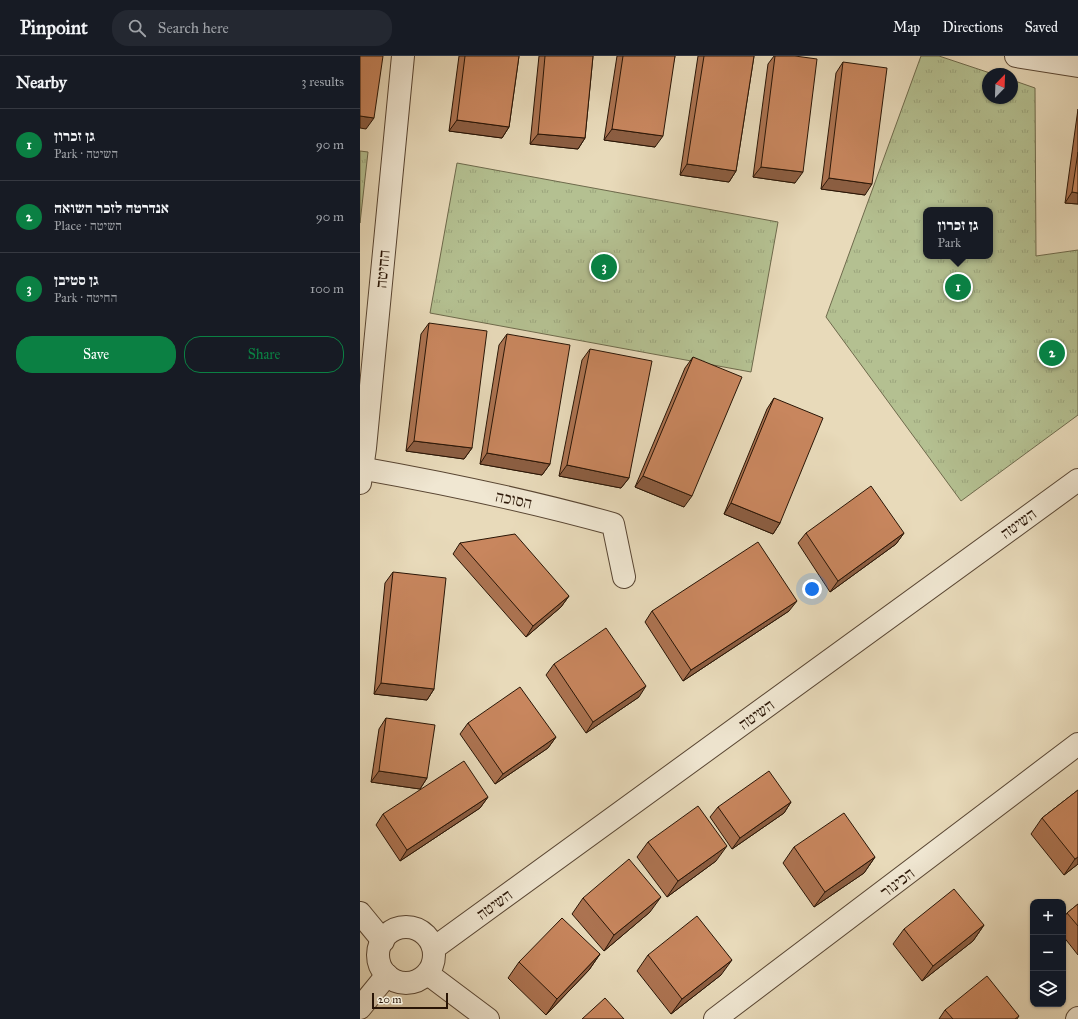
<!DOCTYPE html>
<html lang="en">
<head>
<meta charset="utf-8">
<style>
  body { margin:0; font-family:"IM FELL Great Primer","Frank Ruhl Libre",serif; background:#242831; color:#f1f3f6 }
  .controls { position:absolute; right:12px; bottom:12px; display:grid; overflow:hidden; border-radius:8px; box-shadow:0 1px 3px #0004 }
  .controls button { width:36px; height:36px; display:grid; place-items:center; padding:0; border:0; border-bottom:1px solid #363941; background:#171b24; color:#f1f3f6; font:20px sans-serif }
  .compass { position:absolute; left:622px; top:12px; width:36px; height:36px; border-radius:50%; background:#171b24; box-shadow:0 1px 3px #0004; rotate:23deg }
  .scale { position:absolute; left:12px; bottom:10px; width:76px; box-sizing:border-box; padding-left:4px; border:2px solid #291506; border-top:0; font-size:11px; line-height:14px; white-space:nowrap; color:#291506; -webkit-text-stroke:3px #f0e7d2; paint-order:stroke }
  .you { position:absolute; left:452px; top:533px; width:14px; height:14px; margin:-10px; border:3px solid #fff; border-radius:50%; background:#1a73e8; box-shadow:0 0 0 6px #1a73e833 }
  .badge { display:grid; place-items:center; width:26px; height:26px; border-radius:50%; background:#0b8043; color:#fff; font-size:13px; font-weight:700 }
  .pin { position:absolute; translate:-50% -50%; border:2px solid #fff; box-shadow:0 1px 4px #0006 }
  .popup { position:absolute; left:563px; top:151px; width:70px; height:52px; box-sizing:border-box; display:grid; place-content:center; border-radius:8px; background:#171b24; filter:drop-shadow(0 1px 3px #0005); font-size:13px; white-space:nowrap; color:#9ea1a6 }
  .popup b { font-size:15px; color:#f1f3f6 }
  .popup::after { content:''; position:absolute; left:50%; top:100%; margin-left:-8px; border:8px solid transparent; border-top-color:#171b24 }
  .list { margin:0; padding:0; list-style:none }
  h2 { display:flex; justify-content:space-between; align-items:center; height:52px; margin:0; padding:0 16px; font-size:17px }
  h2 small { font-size:13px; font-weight:400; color:#9ea1a6 }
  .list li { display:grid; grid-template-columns:26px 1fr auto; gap:12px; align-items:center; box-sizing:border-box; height:72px; padding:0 16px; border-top:1px solid #363941 }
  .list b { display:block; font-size:15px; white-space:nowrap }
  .list p { margin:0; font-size:13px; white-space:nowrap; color:#9ea1a6 }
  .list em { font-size:13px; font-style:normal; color:#9ea1a6 }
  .actions { display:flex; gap:8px; padding:12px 16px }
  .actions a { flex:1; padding:9px 0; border:1px solid #0b8043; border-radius:16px; text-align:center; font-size:14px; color:#0b8043 }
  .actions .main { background:#0b8043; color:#fff }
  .icon { flex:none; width:22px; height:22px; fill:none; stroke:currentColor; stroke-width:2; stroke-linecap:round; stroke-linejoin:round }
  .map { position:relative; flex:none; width:718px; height:963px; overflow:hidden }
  header { display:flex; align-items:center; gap:24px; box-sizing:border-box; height:56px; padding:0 20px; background:#171b24; border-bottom:1px solid #363941 }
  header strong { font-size:19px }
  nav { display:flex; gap:22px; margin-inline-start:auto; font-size:14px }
  .search { width:280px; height:36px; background:#242831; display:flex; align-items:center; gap:10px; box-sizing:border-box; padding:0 14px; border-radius:16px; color:#9ea1a6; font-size:15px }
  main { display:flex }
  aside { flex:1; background:#171b24 }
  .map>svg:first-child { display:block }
</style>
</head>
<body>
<header>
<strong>Pinpoint</strong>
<div class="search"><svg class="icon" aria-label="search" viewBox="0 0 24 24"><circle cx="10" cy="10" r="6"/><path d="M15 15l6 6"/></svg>Search here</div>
<nav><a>Map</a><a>Directions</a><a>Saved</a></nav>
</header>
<main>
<aside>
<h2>Nearby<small>3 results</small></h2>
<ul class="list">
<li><span class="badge">1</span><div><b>גן זכרון</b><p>Park · השיטה</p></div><em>90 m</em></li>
<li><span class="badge">2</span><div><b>אנדרטה לזכר השואה</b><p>Place · השיטה</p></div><em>90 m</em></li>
<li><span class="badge">3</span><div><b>גן סטיבן</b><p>Park · החיטה</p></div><em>100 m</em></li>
</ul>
<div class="actions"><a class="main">Save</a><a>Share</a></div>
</aside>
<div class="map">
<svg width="718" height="963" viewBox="0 0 718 963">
  <defs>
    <pattern id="park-tufts" width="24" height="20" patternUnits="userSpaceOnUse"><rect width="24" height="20" fill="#b4c091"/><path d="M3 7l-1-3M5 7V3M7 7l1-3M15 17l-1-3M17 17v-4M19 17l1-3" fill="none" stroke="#9ba47c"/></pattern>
  </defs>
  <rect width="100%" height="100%" fill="#e8daba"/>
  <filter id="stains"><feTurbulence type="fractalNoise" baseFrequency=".005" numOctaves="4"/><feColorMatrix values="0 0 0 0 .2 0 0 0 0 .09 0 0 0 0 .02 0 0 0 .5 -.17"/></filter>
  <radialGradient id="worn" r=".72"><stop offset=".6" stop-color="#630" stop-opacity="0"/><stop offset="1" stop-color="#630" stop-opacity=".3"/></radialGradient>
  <g fill="url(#park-tufts)" stroke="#6e6a4c" fill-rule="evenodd">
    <path d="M561 0H579L633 18H628V42H652V24L675 32 676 200 718 194V359L601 445 466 261ZM566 154H630V200H566Z"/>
    <polygon points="0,95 8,96 0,167"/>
    <polygon points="97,107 418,166 391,316 70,257"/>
  </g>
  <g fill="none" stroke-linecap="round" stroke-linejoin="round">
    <defs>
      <g id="minor">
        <path d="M0 412C85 427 170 445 253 468L264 521"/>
        <polyline points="0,427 5,392 43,0"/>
        <polyline points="0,857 23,885"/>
        <circle cx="46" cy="899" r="28"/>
        <polyline points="74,892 718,424"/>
        <polyline points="68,918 128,963"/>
        <polyline points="0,952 27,919"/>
        <polyline points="355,963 718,688"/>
        <polyline points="717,963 718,962"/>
      </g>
      <polyline id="tertiary" points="656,0 718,10"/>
    </defs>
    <use href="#minor" stroke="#594633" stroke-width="24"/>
    <use href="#tertiary" stroke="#594633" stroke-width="24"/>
    <use href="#minor" stroke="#f0e7d2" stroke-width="22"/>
    <use href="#tertiary" stroke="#f0e7d2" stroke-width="22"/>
  </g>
  <g fill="#ac7351" stroke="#291506">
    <polygon points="99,0 159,0 149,71 142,82 89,75"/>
    <polygon points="179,0 233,0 225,82 218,93 170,88"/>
    <polygon points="257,0 315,0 295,91 244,84"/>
    <polygon points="338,0 394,0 376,115 369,126 320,119"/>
    <polygon points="414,0 435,0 435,127 393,121 408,8"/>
    <polygon points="483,6 505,139 461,133 476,17"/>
    <polygon points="718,53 718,148 705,147"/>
    <polygon points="69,267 112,392 104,403 46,395 61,278"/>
    <polygon points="147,278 190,408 182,419 120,408 139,289"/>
    <polygon points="230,293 269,422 261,432 199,420 222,304"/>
    <polygon points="333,301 324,451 275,431 325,312"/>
    <polygon points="414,342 420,467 413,478 364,458 407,353"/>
    <polygon points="446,477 544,477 536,488 470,536 438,487"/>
    <polygon points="100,487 209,540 201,551 166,581 93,498"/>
    <polygon points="33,516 74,633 67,644 14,638 25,527"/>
    <polygon points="292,555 429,555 323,625 285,566"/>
    <polygon points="194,608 279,641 226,677 186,619"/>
    <polygon points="26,662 67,722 60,733 11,726 19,673"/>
    <polygon points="108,667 196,681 188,692 135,728 100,678"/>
    <polygon points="718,734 718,808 704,819 671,778 682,762"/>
    <polygon points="128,741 120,752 40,805 16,769 23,758"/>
    <polygon points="431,746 424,757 372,793 350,761 358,751"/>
    <polygon points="288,786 356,805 307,841 277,801"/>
    <polygon points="434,791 515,801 504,817 454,851 423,807"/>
    <polygon points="223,842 290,856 244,895 212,858"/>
    <polygon points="718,848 718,899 703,880 703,863 707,857"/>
    <polygon points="624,869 613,885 562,925 533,888 544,873"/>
    <polygon points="240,898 229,914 186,959 148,922 159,906"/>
    <polygon points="288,899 361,919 311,958 277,915"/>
    <polygon points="585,954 659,960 657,963 579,963"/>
  </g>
  <g fill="#8c5e42" stroke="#291506">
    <polygon points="0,60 14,62 6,73 0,72"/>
    <polygon points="97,64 149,71 142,82 89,75"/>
    <polygon points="252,73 303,80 295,91 244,84"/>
    <polygon points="178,78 225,82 218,93 170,88"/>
    <polygon points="327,108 376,115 369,126 320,119"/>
    <polygon points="401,111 443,116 435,127 393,121"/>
    <polygon points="469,122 512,128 505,139 461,133"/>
    <polygon points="712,136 718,137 718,148 705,147"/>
    <polygon points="54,385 112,392 104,403 46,395"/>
    <polygon points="127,397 190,408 182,419 120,408"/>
    <polygon points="207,409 269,422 261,432 199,420"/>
    <polygon points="283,420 332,440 324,451 275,431"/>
    <polygon points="371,447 420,467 413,478 364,458"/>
    <polygon points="544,477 536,488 470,536 478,525"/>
    <polygon points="209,540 201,551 166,581 173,570"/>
    <polygon points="437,545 429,555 323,625 331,614"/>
    <polygon points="21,627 74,633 67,644 14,638"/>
    <polygon points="286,630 279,641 226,677 233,666"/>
    <polygon points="196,681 188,692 135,728 143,718"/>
    <polygon points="19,715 67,722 60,733 11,726"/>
    <polygon points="128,741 120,752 40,805 47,794"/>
    <polygon points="431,746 424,757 372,793 380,782"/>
    <polygon points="367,790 356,805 307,841 318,825"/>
    <polygon points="515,801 504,817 454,851 465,836"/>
    <polygon points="718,801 718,808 704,819 715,803"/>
    <polygon points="301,841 290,856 244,895 254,879"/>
    <polygon points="624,869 613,885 562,925 573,910"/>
    <polygon points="240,898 229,914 186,959 197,943"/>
    <polygon points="372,904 361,919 311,958 322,943"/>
  </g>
  <g fill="#c8865e" stroke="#291506">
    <polygon points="0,0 23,0 14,62 0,60"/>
    <polygon points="105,0 159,0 149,71 97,64"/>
    <polygon points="185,0 233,0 225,82 178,78"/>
    <polygon points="263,0 315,0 303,80 252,73"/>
    <polygon points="344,0 394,0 376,115 327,108"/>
    <polygon points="415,0 435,0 457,3 443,116 401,111"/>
    <polygon points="483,6 527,12 512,128 469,122"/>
    <polygon points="718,96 718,137 712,136"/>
    <polygon points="69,267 127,275 112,392 54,385"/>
    <polygon points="147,278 210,289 190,408 127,397"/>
    <polygon points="230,293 292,305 269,422 207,409"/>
    <polygon points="333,301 382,321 332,440 283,420"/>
    <polygon points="414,342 463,362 420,467 371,447"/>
    <polygon points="511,430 544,477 478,525 446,477"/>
    <polygon points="155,478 209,540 173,570 100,487"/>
    <polygon points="398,486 437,545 331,614 292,555"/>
    <polygon points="33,516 86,522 74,633 21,627"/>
    <polygon points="246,572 286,630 233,666 194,608"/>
    <polygon points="160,631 196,681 143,718 108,667"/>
    <polygon points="26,662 75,669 67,722 19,715"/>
    <polygon points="104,705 128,741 47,794 23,758"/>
    <polygon points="409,715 431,746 380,782 358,751"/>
    <polygon points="718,734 718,801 715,803 682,762"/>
    <polygon points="338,750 367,790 318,825 288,786"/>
    <polygon points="484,757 515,801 465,836 434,791"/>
    <polygon points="269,803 301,841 254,879 223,842"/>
    <polygon points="594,833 624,869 573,910 544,873"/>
    <polygon points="718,848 718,870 707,857"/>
    <polygon points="337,860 372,904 322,943 288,899"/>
    <polygon points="202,862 240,898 197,943 159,906"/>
    <polygon points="627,920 659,960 655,963 593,963 585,954"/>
    <polygon points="245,942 264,963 222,963"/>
  </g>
  <g text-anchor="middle" stroke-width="3.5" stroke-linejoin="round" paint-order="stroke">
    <g font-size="16" fill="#291506" stroke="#f0e7d2">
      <text transform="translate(22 213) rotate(-85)" y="6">החיטה</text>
      <text transform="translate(154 443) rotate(12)" y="6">הסוכה</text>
      <text transform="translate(658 467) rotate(-36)" y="6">השיטה</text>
      <text transform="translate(396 658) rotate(-36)" y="6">השיטה</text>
      <text transform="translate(537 826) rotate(-37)" y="6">הכינור</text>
      <text transform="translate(134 848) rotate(-36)" y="6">השיטה</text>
    </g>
  </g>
  <rect width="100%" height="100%" filter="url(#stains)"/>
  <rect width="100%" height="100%" fill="url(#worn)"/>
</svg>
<div class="controls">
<button>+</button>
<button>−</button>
<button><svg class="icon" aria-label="layers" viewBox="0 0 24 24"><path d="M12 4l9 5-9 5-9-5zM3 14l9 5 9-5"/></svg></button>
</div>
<svg class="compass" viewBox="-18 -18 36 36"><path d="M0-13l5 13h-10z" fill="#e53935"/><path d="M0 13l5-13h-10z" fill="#9ea1a6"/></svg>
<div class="scale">20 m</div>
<div class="you"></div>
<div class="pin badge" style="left:598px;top:231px">1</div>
<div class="popup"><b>גן זכרון</b>Park</div>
<div class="pin badge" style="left:692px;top:297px">2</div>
<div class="pin badge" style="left:244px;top:211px">3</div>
</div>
</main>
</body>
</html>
